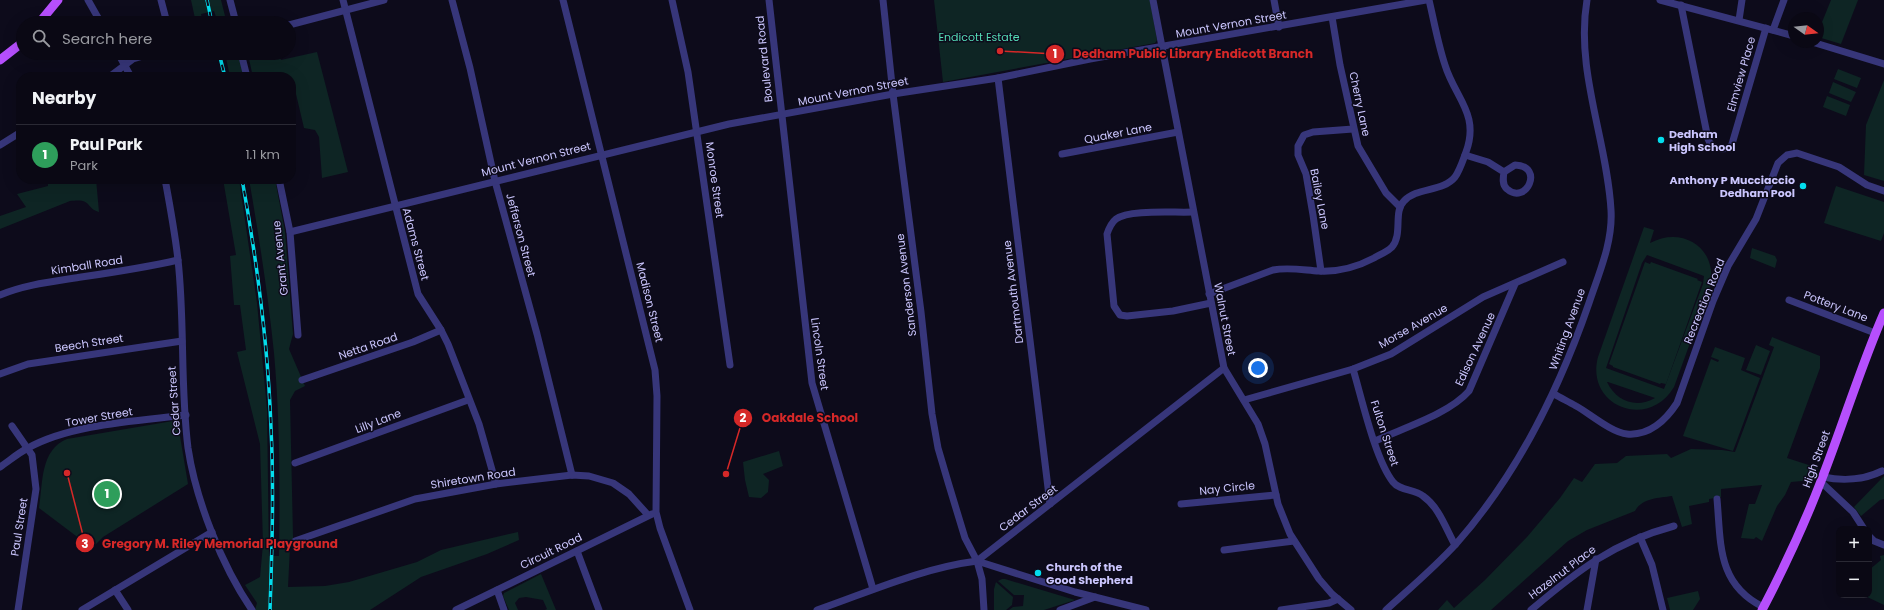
<!DOCTYPE html>
<html lang="en">
<head>
<meta charset="utf-8">
<style>
  body { margin:0; font-family:Poppins,sans-serif; background:#181622; color:#f1f3f6 }
  .controls { position:absolute; right:12px; bottom:12px; display:grid; overflow:hidden; border-radius:8px; box-shadow:0 4px 16px #0002 }
  .controls button { width:36px; height:36px; display:grid; place-items:center; padding:0; border:0; border-bottom:1px solid #2a2934; background:#0a0814; color:#f1f3f6; font:20px sans-serif }
  .compass { position:absolute; left:1788px; top:12px; width:36px; height:36px; border-radius:50%; background:#0a0814; box-shadow:0 4px 16px #0002; rotate:105deg }
  .you { position:absolute; left:1258px; top:368px; width:14px; height:14px; margin:-10px; border:3px solid #fff; border-radius:50%; background:#1a73e8; box-shadow:0 0 0 6px #1a73e833 }
  .badge { display:grid; place-items:center; width:26px; height:26px; border-radius:50%; background:#8c9099; color:#fff; font-size:13px; font-weight:700 }
  .pin { position:absolute; translate:-50% -50%; border:2px solid #fff; box-shadow:0 1px 4px #0006 }
  .list { margin:0; padding:0; list-style:none }
  h2 { display:flex; justify-content:space-between; align-items:center; height:52px; margin:0; padding:0 16px; font-size:17px }
  h2 small { font-size:13px; font-weight:400; color:#999aa0 }
  .list li { display:grid; grid-template-columns:26px 1fr auto; gap:12px; align-items:center; box-sizing:border-box; height:60px; padding:0 16px; border-top:1px solid #2a2934 }
  .list b { display:block; font-size:15px; white-space:nowrap }
  .list p { margin:0; font-size:13px; white-space:nowrap; color:#999aa0 }
  .list em { font-size:13px; font-style:normal; color:#999aa0 }
  .icon { flex:none; width:22px; height:22px; fill:none; stroke:currentColor; stroke-width:2; stroke-linecap:round; stroke-linejoin:round }
  .map { position:relative; flex:none; width:1884px; height:610px; overflow:hidden }
  .search { position:absolute; background:#0a0814; box-shadow:0 4px 16px #0002; left:16px; top:16px; width:280px; height:44px; display:flex; align-items:center; gap:10px; box-sizing:border-box; padding:0 14px; border-radius:22px; color:#999aa0; font-size:15px }
  .panel { position:absolute; background:#0a0814; box-shadow:0 4px 16px #0002; left:16px; top:72px; width:280px; height:112px; border-radius:16px }
  .map>svg:first-child { display:block }
</style>
</head>
<body>
<div class="map">
<svg width="1884" height="610" viewBox="0 0 1884 610">
  <rect width="100%" height="100%" fill="#0d0b1b"/>
  <g fill="#0e2524" fill-rule="evenodd">
    <polygon points="191,0 221,0 225,16 217,20 214,11 201,14 203,23 196,23"/>
    <polygon points="934,0 1150,0 1157,40 1155,43 1150,44 943,82"/>
    <polygon points="1831,0 1858,0 1841,44 1818,37 1818,32"/>
    <polygon points="317,52 348,172 322,178 319,137 315,130 304,128 296,94 291,94 291,77 253,77 249,59 279,53 281,60"/>
    <polygon points="225,53 239,53 245,77 230,77"/>
    <polygon points="1838,69 1861,78 1857,88 1834,79"/>
    <polygon points="1884,80 1884,181 1864,175 1866,125"/>
    <polygon points="1833,82 1856,92 1851,102 1829,93"/>
    <polygon points="1827,96 1850,105 1846,116 1823,107"/>
    <path d="M48 179H96L99 212C85 208 93 198 70 201L0 229V216L26 207 17 194 48 186Z"/>
    <path d="M223 179H239L257 303 267 409 269 556H279C280 488 280 420 274 353 268 294 259 237 249 179H275L285 232 293 334 289 349 305 386 295 391 290 400 293 536V546L290 547 288 587 325 586 349 582 417 562 441 550 518 532 519 540 487 554 421 577 370 610H255L257 603 245 585 260 577 263 544 260 444 237 352 246 350 240 305H234L230 256 236 255Z"/>
    <polygon points="1836,186 1884,202 1884,233 1881,241 1824,223"/>
    <path d="M1644 227 1654 230 1650 243C1683 225 1719 249 1710 288L1674 387C1648 431 1585 406 1598 357ZM1647 255 1704 276 1703 284 1664 389 1606 368 1642 263ZM1607 382H1608L1655 398C1636 409 1616 401 1607 382Z"/>
    <polygon points="1752,248 1775,256 1777,260 1775,268 1750,258"/>
    <polygon points="1645,262 1650,264 1651,262 1698,279 1697,280 1702,282 1666,384 1661,383 1660,384 1613,367 1613,366 1609,364"/>
    <path d="M1772 337 1820 356V368L1787 458 1818 468 1813 480 1791 482 1785 495 1777 506 1762 541 1756 537 1754 539 1741 538 1749 504H1755L1762 485 1721 489V497L1709 499V502L1689 506 1692 524 1682 527 1672 496C1659 498 1642 498 1635 511L1587 530 1568 541 1491 610H1438L1447 600 1454 608 1485 580 1527 537 1560 498 1574 478 1582 482 1595 464 1617 463 1626 456 1667 454 1671 458 1691 449 1722 450 1735 452 1774 347 1769 345Z"/>
    <polygon points="1756,345 1770,351 1761,375 1746,370"/>
    <polygon points="1715,347 1745,358 1741,370 1760,378 1733,451 1683,436 1711,359 1718,362 1719,360 1711,357"/>
    <path d="M173 421 178 424 188 484 103 537 92 548 39 508C43 483 40 450 67 439Z"/>
    <polygon points="779,451 783,466 763,474 769,480 768,492 761,498 749,497 745,480 743,462"/>
    <polygon points="1884,476 1884,499 1880,500 1861,516 1854,507"/>
    <polygon points="1884,555 1884,605 1863,595 1869,595 1869,570 1881,560 1880,556"/>
    <polygon points="541,574 556,610 545,610 547,609 543,600 526,597 519,598 515,603 518,610 509,610 503,596 504,593"/>
    <polygon points="1002,579 1005,579 1075,600 1044,610 1009,610 1013,607 1023,606 1024,595 1014,595 998,581"/>
    <polygon points="996,582 1013,597 1012,605 1006,610 994,610 994,589"/>
    <polygon points="1698,591 1700,599 1693,610 1670,610 1667,598"/>
  </g>
  <g fill="none" stroke-linecap="round" stroke-linejoin="round">
    <g stroke="#37367a" stroke-width="7">
      <polyline points="88,0 101,23"/>
      <polyline points="161,0 167,23"/>
      <polyline points="230,0 236,23"/>
      <polyline points="343,0 418,294 441,330 448,344 479,424 496,484"/>
      <polyline points="452,0 470,68 495,181 537,334 572,475"/>
      <polyline points="563,0 655,370 657,396 656,512 660,528 690,610"/>
      <polyline points="672,0 688,72 730,365"/>
      <polyline points="769,0 812,383 873,589"/>
      <polyline points="883,0 893,94 921,312 932,414 938,448 948,482 965,538 977,561 982,579 984,610"/>
      <polyline points="1153,0 1224,368 1258,424 1265,444 1278,504 1290,534 1319,579 1332,594 1351,610"/>
      <polyline points="1274,0 1279,27"/>
      <polyline points="1660,0 1794,36"/>
      <path d="M1681 5 1708 139C1711 148 1720 150 1729 148L1732 144 1766 28"/>
      <polyline points="1332,17 1340,65 1358,146 1386,193 1400,207"/>
      <polyline points="1739,20 1742,0"/>
      <polyline points="289,25 384,0"/>
      <polyline points="1773,30 1784,0"/>
      <polyline points="1812,42 1884,64"/>
      <polyline points="118,53 131,77"/>
      <polyline points="241,53 247,77"/>
      <polyline points="109,77 133,59 153,53"/>
      <polyline points="998,78 1050,504"/>
      <polyline points="0,145 21,132"/>
      <polyline points="1062,154 1178,132"/>
      <path d="M1465 155 1488 162 1504 172 1515 165C1545 166 1526 206 1507 189 1502 185 1503 178 1504 172"/>
      <path d="M165 179C170 206 175 233 178 260 185 322 180 385 188 448 196 501 222 566 252 610"/>
      <polyline points="279,179 290,232 298,335"/>
      <path d="M1193 212C1176 213 1129 209 1116 219 1111 223 1109 228 1107 234L1114 306 1120 315 1127 316 1173 311 1211 303"/>
      <polyline points="290,232 729,124 893,94 998,78 1090,59 1426,0"/>
      <polyline points="1321,271 1313,215 1306,174 1298,155 1298,146 1304,135 1313,132 1353,129"/>
      <path d="M1209 294 1273 270C1288 267 1303 270 1319 271 1338 272 1357 267 1374 258 1379 255 1387 252 1392 247 1403 234 1393 212 1404 201 1417 187 1443 192 1455 177 1460 170 1463 160 1466 152 1480 114 1455 98 1445 65 1438 44 1434 21 1429 0"/>
      <path d="M0 295C24 285 49 282 75 278 109 273 144 268 178 260"/>
      <polyline points="1789,300 1875,333"/>
      <path d="M1353 369C1362 399 1375 459 1393 482 1400 491 1414 489 1423 496 1439 507 1446 529 1455 545"/>
      <polyline points="0,374 28,364 182,341"/>
      <polyline points="302,380 413,342 441,330"/>
      <path d="M1554 394C1561 398 1569 402 1576 406 1589 413 1612 433 1627 434 1649 436 1666 420 1677 403L1713 301 1728 266 1756 219 1778 163 1787 155 1797 153 1839 167 1867 185 1884 191"/>
      <polyline points="1244,400 1353,369 1391,354 1483,297 1563,262"/>
      <polyline points="12,426 32,455 36,489 18,610"/>
      <path d="M1375 441C1403 428 1449 414 1469 391L1515 284"/>
      <polyline points="295,463 468,400"/>
      <path d="M0 467C9 461 18 453 28 448 71 424 137 421 186 415"/>
      <path d="M1823 477C1842 481 1864 480 1882 471"/>
      <polyline points="1821,482 1853,512 1864,529"/>
      <path d="M1717 499C1721 544 1717 584 1763 607"/>
      <polyline points="1181,504 1276,495"/>
      <polyline points="1869,536 1874,541 1884,545"/>
      <polyline points="1640,537 1652,565 1663,610"/>
      <polyline points="295,541 415,499 496,484 572,475 589,476 613,483 629,494 648,515"/>
      <polyline points="1224,550 1294,541"/>
      <polyline points="577,551 599,610"/>
      <polyline points="977,561 1075,592 1146,610"/>
      <polyline points="115,590 128,610"/>
      <polyline points="497,590 504,610"/>
      <polyline points="82,610 212,532"/>
      <polyline points="456,610 652,514"/>
      <path d="M817 610C869 592 922 568 977 561L1224 368"/>
      <polyline points="1060,610 1095,597"/>
      <polyline points="1281,610 1329,603 1338,599"/>
      <path d="M1386 610C1409 589 1434 568 1456 544 1518 474 1559 390 1589 303 1599 273 1613 242 1611 210 1607 140 1575 70 1587 0"/>
      <path d="M1531 610C1577 571 1614 542 1674 526"/>
      <polyline points="1587,610 1596,559"/>
    </g>
    <g stroke="#b64ffd" stroke-width="9">
      <polyline points="39,23 58,0"/>
      <polyline points="0,60 23,42"/>
      <path d="M1762 610C1784 568 1804 525 1821 481 1843 425 1860 368 1884 313"/>
    </g>
    <defs>
      <g id="rail">
        <polyline points="207,0 212,23"/>
        <polyline points="219,53 225,77"/>
        <path d="M242 179C257 261 268 345 271 428 274 489 272 549 270 610"/>
      </g>
    </defs>
    <use href="#rail" stroke="#03dded" stroke-width="3.5"/>
    <use href="#rail" stroke="#0d0b1b" stroke-width="2" stroke-dasharray="6" stroke-linecap="butt"/>
  </g>
  <g fill="#03dded" stroke="#0d0b1b" stroke-width="1.5">
    <circle cx="1661" cy="140" r="4"/>
    <circle cx="1803" cy="186" r="4"/>
    <circle cx="1038" cy="573" r="4"/>
  </g>
  <g text-anchor="middle" stroke-width="3" stroke-linejoin="round" paint-order="stroke">
    <g font-size="11" fill="#cbc6fe" stroke="#0d0b1b">
      <text transform="translate(1231 24) rotate(-10)" y="4">Mount Vernon Street</text>
      <text transform="translate(764 59) rotate(-96)" y="4">Boulevard Road</text>
      <text transform="translate(1741 74) rotate(-74)" y="4">Elmview Place</text>
      <text transform="translate(853 91) rotate(-11)" y="4">Mount Vernon Street</text>
      <text transform="translate(1360 104) rotate(78)" y="4">Cherry Lane</text>
      <text transform="translate(1118 133) rotate(-11)" y="4">Quaker Lane</text>
      <text transform="translate(536 159) rotate(-14)" y="4">Mount Vernon Street</text>
      <text transform="translate(715 180) rotate(82)" y="4">Monroe Street</text>
      <text transform="translate(1320 199) rotate(79)" y="4">Bailey Lane</text>
      <text transform="translate(521 235) rotate(75)" y="4">Jefferson Street</text>
      <text transform="translate(416 244) rotate(75)" y="4">Adams Street</text>
      <text transform="translate(280 258) rotate(-96)" y="4">Grant Avenue</text>
      <text transform="translate(87 265) rotate(-9)" y="4">Kimball Road</text>
      <text transform="translate(906 285) rotate(-97)" y="4">Sanderson Avenue</text>
      <text transform="translate(1013 292) rotate(-97)" y="4">Dartmouth Avenue</text>
      <text transform="translate(1704 301) rotate(-68)" y="4">Recreation Road</text>
      <text transform="translate(650 302) rotate(76)" y="4">Madison Street</text>
      <text transform="translate(1836 306) rotate(21)" y="4">Pottery Lane</text>
      <text transform="translate(1225 319) rotate(79)" y="4">Walnut Street</text>
      <text transform="translate(1413 326) rotate(-30)" y="4">Morse Avenue</text>
      <text transform="translate(1567 329) rotate(-70)" y="4">Whiting Avenue</text>
      <text transform="translate(89 343) rotate(-9)" y="4">Beech Street</text>
      <text transform="translate(368 346) rotate(-19)" y="4">Netta Road</text>
      <text transform="translate(1475 349) rotate(-65)" y="4">Edison Avenue</text>
      <text transform="translate(820 354) rotate(82)" y="4">Lincoln Street</text>
      <text transform="translate(174 401) rotate(-94)" y="4">Cedar Street</text>
      <text transform="translate(99 417) rotate(-10)" y="4">Tower Street</text>
      <text transform="translate(378 421) rotate(-21)" y="4">Lilly Lane</text>
      <text transform="translate(1385 433) rotate(72)" y="4">Fulton Street</text>
      <text transform="translate(1816 459) rotate(-70)" y="4">High Street</text>
      <text transform="translate(473 478) rotate(-9)" y="4">Shiretown Road</text>
      <text transform="translate(1227 488) rotate(-6)" y="4">Nay Circle</text>
      <text transform="translate(1028 508) rotate(-37)" y="4">Cedar Street</text>
      <text transform="translate(19 527) rotate(-81)" y="4">Paul Street</text>
      <text transform="translate(551 551) rotate(-26)" y="4">Circuit Road</text>
      <text transform="translate(1562 572) rotate(-37)" y="4">Hazelnut Place</text>
    </g>
    <g font-size="11" fill="#54dcb6" stroke="#0d0b1b">
      <text x="979" y="41">Endicott Estate</text>
    </g>
    <g font-size="11" font-weight="bold" fill="#cbc6fe" stroke="#0d0b1b" text-anchor="start">
      <text x="1669" y="138">Dedham<tspan x="1669" dy="13">High School</tspan></text>
      <text x="1795" y="184" text-anchor="end">Anthony P Mucciaccio<tspan x="1795" dy="13">Dedham Pool</tspan></text>
      <text x="1046" y="571">Church of the<tspan x="1046" dy="13">Good Shepherd</tspan></text>
    </g>
  </g>
  <path fill="none" stroke="#d62828" stroke-width="1.5" d="M1000 51L1055 54M726 474L743 418M67 473L85 543"/>
  <g fill="#d62828" stroke="#0d0b1b" stroke-width="1.5">
    <circle cx="1000" cy="51" r="4"/>
    <circle cx="726" cy="474" r="4"/>
    <circle cx="67" cy="473" r="4"/>
    <circle cx="1055" cy="54" r="10"/>
    <circle cx="743" cy="418" r="10"/>
    <circle cx="85" cy="543" r="10"/>
  </g>
  <g font-size="12" text-anchor="middle" font-weight="bold" fill="#fff">
    <text x="1055" y="58">1</text>
    <text x="743" y="422">2</text>
    <text x="85" y="548">3</text>
  </g>
  <g font-size="12" text-anchor="middle" font-weight="bold" fill="#d62828" stroke="#0d0b1b" stroke-width="3" stroke-linejoin="round" paint-order="stroke">
    <text x="1193" y="58">Dedham Public Library Endicott Branch</text>
    <text x="810" y="422">Oakdale School</text>
    <text x="220" y="548">Gregory M. Riley Memorial Playground</text>
  </g>
</svg>
<div class="controls">
<button>+</button>
<button>−</button>
</div>
<svg class="compass" viewBox="-18 -18 36 36"><path d="M0-13l5 13h-10z" fill="#e53935"/><path d="M0 13l5-13h-10z" fill="#999aa0"/></svg>
<div class="you"></div>
<div class="pin badge" style="left:107px;top:494px;background:#2e9e5b">1</div>
<div class="search"><svg class="icon" aria-label="search" viewBox="0 0 24 24"><circle cx="10" cy="10" r="6"/><path d="M15 15l6 6"/></svg>Search here</div>
<section class="panel">
<h2>Nearby<small></small></h2>
<ul class="list">
<li><span class="badge" style="background:#2e9e5b">1</span><div><b>Paul Park</b><p>Park</p></div><em>1.1 km</em></li>
</ul>
</section>
</div>
</body>
</html>
